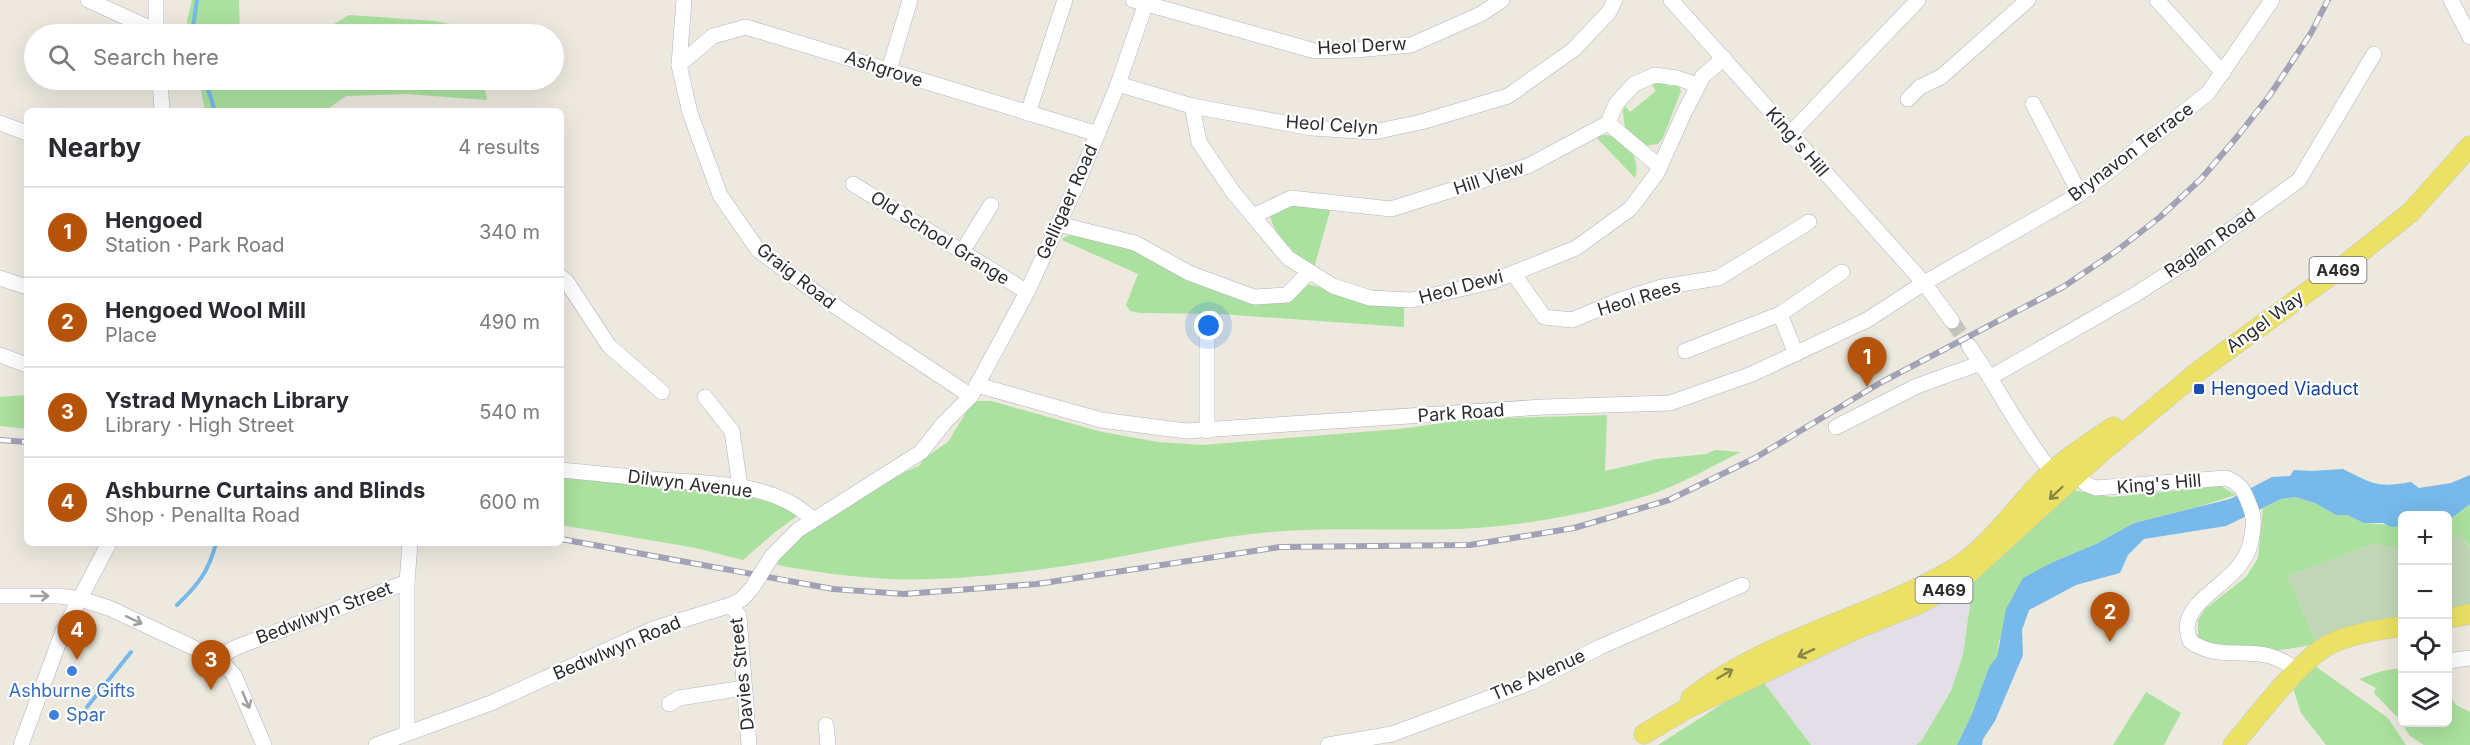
<!DOCTYPE html>
<html lang="en">
<head>
<meta charset="utf-8">
<style>
  body { margin:0; font-family:Inter,sans-serif; background:#f7f7f7; color:#2b2b33 }
  .controls { position:absolute; right:18px; bottom:18px; display:grid; overflow:hidden; border-radius:9px; box-shadow:0 6px 24px #0002 }
  .controls button { width:54px; height:54px; display:grid; place-items:center; padding:0; border:0; border-bottom:2px solid #e1e1e2; background:#fff; color:#2b2b33; font:30px sans-serif }
  .you { position:absolute; left:1209px; top:326px; width:21px; height:21px; margin:-15px; border:4px solid #fff; border-radius:50%; background:#1a73e8; box-shadow:0 0 0 9px #1a73e833 }
  .badge { display:grid; place-items:center; width:39px; height:39px; border-radius:50%; background:#b45309; color:#fff; font-size:20px; font-weight:700 }
  .pin { position:absolute; translate:-50% -50px; filter:drop-shadow(0 2px 3px #0008) }
  .pin::after { content:''; position:absolute; top:32px; width:21px; height:18px; background:inherit; clip-path:polygon(0 0,100% 0,50% 100%) }
  .list { margin:0; padding:0; list-style:none }
  h2 { display:flex; justify-content:space-between; align-items:center; height:78px; margin:0; padding:0 24px; font-size:26px }
  h2 small { font-size:20px; font-weight:400; color:#7c7c81 }
  .list li { display:grid; grid-template-columns:39px 1fr auto; gap:18px; align-items:center; box-sizing:border-box; height:90px; padding:0 24px; border-top:2px solid #e1e1e2 }
  .list b { display:block; font-size:22px; white-space:nowrap }
  .list p { margin:0; font-size:20px; white-space:nowrap; color:#7c7c81 }
  .list em { font-size:20px; font-style:normal; color:#7c7c81 }
  .icon { flex:none; width:33px; height:33px; fill:none; stroke:currentColor; stroke-width:2; stroke-linecap:round; stroke-linejoin:round }
  .map { position:relative; flex:none; width:2470px; height:745px; overflow:hidden }
  .search { position:absolute; background:#fff; box-shadow:0 6px 24px #0002; left:24px; top:24px; width:540px; height:66px; display:flex; align-items:center; gap:15px; box-sizing:border-box; padding:0 21px; border-radius:33px; color:#7c7c81; font-size:22px }
  .panel { position:absolute; background:#fff; box-shadow:0 6px 24px #0002; left:24px; top:108px; width:540px; height:438px; border-radius:9px }
  .map>svg:first-child { display:block }
</style>
</head>
<body>
<div class="map">
<svg width="2470" height="745" viewBox="0 0 2470 745">
  <rect width="100%" height="100%" fill="#ede9df"/>
  <polygon fill="#e2dfe6" points="1968,581 1972,591 1963,655 1951,691 1922,740 1916,745 1811,745 1761,679"/>
  <g fill="#aae19e">
    <polygon points="192,0 239,0 240,34 189,34 187,21"/>
    <polygon points="349,15 435,21 474,29 475,34 317,34"/>
    <polygon points="199,80 483,80 487,100 407,94 346,96 325,111 205,111"/>
    <polygon points="1659,83 1670,86 1678,84 1681,91 1663,138 1658,144 1645,146 1625,130 1623,111 1625,106 1630,112 1656,91 1652,85"/>
    <path d="M1608 135C1627 140 1641 158 1635 178L1595 136Z"/>
    <path d="M1286 202 1332 204 1314 268C1297 255 1274 238 1270 215Z"/>
    <polygon points="1075,235 1117,241 1254,300 1307,284 1368,300 1404,305 1404,327 1220,314 1140,313 1130,311 1126,305 1138,274 1062,240 1066,236"/>
    <polygon points="27,395 27,429 0,426 0,397"/>
    <path d="M973 401H991L1102 432 1158 442 1203 445 1399 429 1472 419 1607 415 1605 471 1657 459 1706 454 1715 450 1741 452C1712 466 1684 483 1652 494 1590 514 1524 526 1458 529 1396 531 1334 527 1271 532 1212 537 1154 551 1096 561 1029 572 958 581 890 579 852 577 814 572 777 565 793 526 881 484 920 465L923 459 948 442Z"/>
    <path d="M561 477C633 482 735 483 800 514L775 532 743 560 696 548 561 525Z"/>
    <polygon points="2221,486 2236,495 2194,508 2134,523 2096,544 2053,562 1999,640 1997,658 1989,667 1972,714 1957,745 1916,745 1922,740 1951,691 1963,655 1972,591 1968,581 2067,489 2112,497"/>
    <polygon points="2295,497 2315,503 2336,515 2347,515 2364,523 2402,526 2402,549 2373,544 2288,576 2317,644 2275,651 2207,645 2198,638 2198,620 2205,609 2246,577 2258,558 2263,508 2281,499"/>
    <polygon points="2470,504 2470,548 2462,535 2448,541 2448,521"/>
    <polygon points="2315,666 2388,718 2406,745 2326,745 2301,713 2293,688"/>
    <polygon points="2402,668 2402,722 2448,722 2448,693 2456,705 2470,712 2470,745 2424,745 2410,736 2398,718 2374,693 2376,688 2359,679 2382,671"/>
    <polygon points="1761,679 1811,745 1658,745"/>
    <polygon points="2146,692 2181,713 2164,745 2113,745"/>
  </g>
  <g fill="#c1d6b7">
    <polygon points="2462,535 2470,549 2470,607 2448,612 2448,541"/>
    <polygon points="2373,544 2402,549 2402,622 2317,644 2288,576"/>
  </g>
  <path fill="#76b9ea" d="M2343 469C2373 484 2377 488 2411 482L2419 488 2451 483 2470 475V504L2448 521V516H2402V526L2391 527 2383 523H2364L2347 515H2336L2315 503 2295 497 2281 499 2226 526 2144 539 2128 555 2120 573 2076 585 2029 610 2022 630 2023 655 1995 721 1983 739 1982 745H1957L1972 714 1989 667 1997 657 2006 609 2023 578 2053 562 2096 544 2134 523 2230 499 2272 477 2290 476 2294 470 2311 471Z"/>
  <g fill="none" stroke-linecap="round" stroke-linejoin="round">
    <g stroke="#76b9ea" stroke-width="4">
      <polyline points="192,34 197,0"/>
      <polyline points="205,80 215,111"/>
      <path d="M177 605C198 585 209 571 216 543"/>
      <polyline points="87,707 131,652"/>
    </g>
    <polyline stroke="#c6c3bb" stroke-width="15" stroke-dasharray="15 8" stroke-linecap="butt" points="1952,321 1969,346"/>
    <defs>
      <g id="minor">
        <polyline points="88,0 156,31"/>
        <polyline points="156,0 156,34"/>
        <polyline points="684,0 679,65 690,113 720,195 758,250 826,300 971,396"/>
        <polyline points="1133,0 1315,51 1356,50 1411,45 1481,14 1502,0"/>
        <polyline points="1671,0 1924,283 1952,321"/>
        <polyline points="2157,0 2223,73"/>
        <polyline points="2451,0 2470,37"/>
        <polyline points="679,65 713,36 746,27 1098,134"/>
        <polyline points="889,70 910,0"/>
        <polyline points="160,80 162,111"/>
        <polyline points="1118,84 1192,106 1312,128 1374,132 1421,122 1508,96 1573,50 1609,12 1615,0"/>
        <polyline points="1908,99 1920,87 1941,77 2028,0"/>
        <polyline points="2033,104 2080,194"/>
        <polyline points="1192,106 1199,142 1233,192 1288,258 1333,286 1370,298 1411,300 1491,282 1576,248 1630,209 1657,173 1685,111 1703,76 1724,58"/>
        <polyline points="1028,113 1065,0"/>
        <polyline points="0,123 27,133"/>
        <polyline points="1608,123 1660,167"/>
        <polyline points="1790,134 1918,0"/>
        <polyline points="853,184 1027,292"/>
        <polyline points="1253,216 1291,198 1391,209 1528,166 1608,123 1616,104 1634,84 1655,75 1677,78 1698,85"/>
        <polyline points="1058,224 1135,243 1189,273 1254,297 1287,295 1309,272"/>
        <polyline points="962,252 991,205"/>
        <polyline points="1513,273 1544,317 1572,320 1620,300 1662,287 1718,278 1809,222"/>
        <polyline points="561,277 567,282 609,346 662,392"/>
        <polyline points="0,278 27,287"/>
        <polyline points="1780,314 1796,354"/>
        <path d="M1969 346C1998 387 2020 433 2052 472"/>
        <polyline points="1685,351 1780,314 1842,272"/>
        <polyline points="0,355 27,365"/>
        <polyline points="1991,377 2136,294 2189,260 2299,180 2374,54"/>
        <polyline points="977,385 1101,420 1186,431 1543,407 1670,403 1752,374 1867,320 1924,283 2080,194 2208,93 2272,0"/>
        <polyline points="705,397 732,431 740,487"/>
        <polyline points="1836,427 1917,386 1981,363"/>
        <polyline points="1207,431 1207,336 1212,318"/>
        <path d="M561 470C595 473 629 477 663 480 711 484 775 482 812 519"/>
        <path d="M2076 474 2086 484 2096 488 2226 478C2240 483 2244 490 2249 504 2254 515 2254 523 2252 535 2248 581 2190 592 2187 627 2187 631 2189 637 2190 641 2224 666 2262 638 2296 671"/>
        <polyline points="798,530 921,452 944,423 971,396 1027,292 1077,184 1118,84 1147,0"/>
        <polyline points="0,596 60,596 80,599 109,608 220,660 234,675 264,745"/>
        <polyline points="731,605 739,616 749,745"/>
        <polyline points="220,660 229,651 237,647 407,582"/>
        <polyline points="2448,661 2470,658"/>
        <polyline points="669,704 679,698 744,688"/>
        <polyline points="826,725 828,745"/>
        <polyline points="407,732 407,582 410,543"/>
        <polyline points="21,745 63,631 109,543"/>
        <polyline points="376,745 491,703 653,629 731,605 742,599 752,588"/>
        <polyline points="1328,745 1392,734 1532,682 1600,647 1742,585"/>
      </g>
      <g id="major">
        <polyline points="2448,618 2470,614"/>
        <path d="M1691 698C1768 639 1866 619 1949 572 1988 550 2013 510 2044 479 2064 459 2090 443 2113 427"/>
        <polyline points="1644,734 1686,709 1856,629 1918,604 1960,581 2098,455 2200,370 2346,264 2411,212 2470,146"/>
        <path d="M2233 745C2258 716 2301 657 2334 642 2356 633 2379 630 2402 626"/>
      </g>
    </defs>
    <use href="#minor" stroke="#b2b2bf" stroke-width="16"/>
    <use href="#major" stroke="#c8c8c8" stroke-width="21"/>
    <use href="#minor" stroke="#fff" stroke-width="15"/>
    <use href="#major" stroke="#ebe165" stroke-width="20"/>
    <defs>
      <g id="rail">
        <polyline points="0,440 27,442"/>
        <polyline points="561,539 833,589 904,594 1037,584 1280,547 1470,545 1574,528 1669,500 1755,458 1880,383 2063,287 2115,252 2160,217 2201,179 2237,137 2270,95 2311,33 2328,0"/>
      </g>
    </defs>
    <use href="#rail" stroke="#a2a1b5" stroke-width="6"/>
    <use href="#rail" stroke="#fff" stroke-width="4" stroke-dasharray="11" stroke-linecap="butt"/>
    <defs>
      <polyline id="minor-bridge" points="752,588 772,556 798,530"/>
    </defs>
    <use href="#minor-bridge" stroke="#b2b2bf" stroke-width="16" stroke-linecap="butt"/>
    <use href="#minor-bridge" stroke="#fff" stroke-width="15"/>
  </g>
  <defs><path id="oneway-shaft" d="M-6 0H5M1.5-3L5.5 0L1.5 3" fill="none" stroke-width="1.6" stroke-linecap="round" stroke-linejoin="round" transform="scale(1.5)"/></defs>
  <g stroke="#8c8648">
    <use href="#oneway-shaft" transform="translate(2056 493) rotate(136)"/>
    <use href="#oneway-shaft" transform="translate(1806 653) rotate(155)"/>
    <use href="#oneway-shaft" transform="translate(1725 674) rotate(-30)"/>
  </g>
  <g stroke="#a0a0a0">
    <use href="#oneway-shaft" transform="translate(40 596)"/>
    <use href="#oneway-shaft" transform="translate(134 620) rotate(25)"/>
    <use href="#oneway-shaft" transform="translate(246 700) rotate(67)"/>
  </g>
  <rect fill="#1a4fb4" stroke="#fff" stroke-width="2" x="2193" y="383" width="12" height="12" rx="3"/>
  <g fill="#3f7fe0" stroke="#fff" stroke-width="2">
    <circle cx="72" cy="671" r="6"/>
    <circle cx="54" cy="715" r="6"/>
  </g>
  <g text-anchor="middle" stroke-width="4.5" stroke-linejoin="round" paint-order="stroke">
    <g fill="#fff" stroke="#6b6b6b" stroke-width="1.5">
      <rect x="2309.5" y="257" width="57" height="26" rx="4.5"/>
      <rect x="1915.5" y="577" width="57" height="26" rx="4.5"/>
    </g>
    <g font-size="16" font-weight="bold" fill="#2c2c2c">
      <text x="2338" y="276">A469</text>
      <text x="1944" y="596">A469</text>
    </g>
    <g font-size="18" fill="#2c2c2c" stroke="#fff">
      <text transform="translate(1362 46) rotate(-3)" y="6">Heol Derw</text>
      <text transform="translate(884 69) rotate(18)" y="6">Ashgrove</text>
      <text transform="translate(1332 125) rotate(4)" y="6">Heol Celyn</text>
      <text transform="translate(1797 142) rotate(49)" y="6">King's Hill</text>
      <text transform="translate(2131 152) rotate(-37)" y="6">Brynavon Terrace</text>
      <text transform="translate(1489 178) rotate(-18)" y="6">Hill View</text>
      <text transform="translate(1067 202) rotate(-66)" y="6">Gelligaer Road</text>
      <text transform="translate(940 238) rotate(32)" y="6">Old School Grange</text>
      <text transform="translate(2210 243) rotate(-35)" y="6">Raglan Road</text>
      <text transform="translate(796 276) rotate(38)" y="6">Graig Road</text>
      <text transform="translate(1461 287) rotate(-15)" y="6">Heol Dewi</text>
      <text transform="translate(1639 298) rotate(-17)" y="6">Heol Rees</text>
      <text transform="translate(2265 322) rotate(-36)" y="6">Angel Way</text>
      <text transform="translate(1461 413) rotate(-4)" y="6">Park Road</text>
      <text transform="translate(690 484) rotate(7)" y="6">Dilwyn Avenue</text>
      <text transform="translate(2159 484) rotate(-5)" y="6">King's Hill</text>
      <text transform="translate(324 613) rotate(-21)" y="6">Bedwlwyn Street</text>
      <text transform="translate(617 648) rotate(-23)" y="6">Bedwlwyn Road</text>
      <text transform="translate(742 674) rotate(-96)" y="6">Davies Street</text>
      <text transform="translate(1538 675) rotate(-24)" y="6">The Avenue</text>
    </g>
    <g font-size="18" fill="#164399" stroke="#fff" text-anchor="start">
      <text x="2211" y="395">Hengoed Viaduct</text>
    </g>
    <g font-size="18" fill="#366cbe" stroke="#fff">
      <text x="72" y="697">Ashburne Gifts</text>
      <text x="66" y="721" text-anchor="start">Spar</text>
    </g>
  </g>
</svg>
<div class="controls">
<button>+</button>
<button>−</button>
<button><svg class="icon" aria-label="locate" viewBox="0 0 24 24"><circle cx="12" cy="12" r="6"/><path d="M12 2v4M12 18v4M2 12h4M18 12h4"/></svg></button>
<button><svg class="icon" aria-label="layers" viewBox="0 0 24 24"><path d="M12 4l9 5-9 5-9-5zM3 14l9 5 9-5"/></svg></button>
</div>
<div class="you"></div>
<div class="pin badge" style="left:1867px;top:387px">1</div>
<div class="pin badge" style="left:2110px;top:642px">2</div>
<div class="pin badge" style="left:211px;top:690px">3</div>
<div class="pin badge" style="left:77px;top:660px">4</div>
<div class="search"><svg class="icon" aria-label="search" viewBox="0 0 24 24"><circle cx="10" cy="10" r="6"/><path d="M15 15l6 6"/></svg>Search here</div>
<section class="panel">
<h2>Nearby<small>4 results</small></h2>
<ul class="list">
<li><span class="badge">1</span><div><b>Hengoed</b><p>Station · Park Road</p></div><em>340 m</em></li>
<li><span class="badge">2</span><div><b>Hengoed Wool Mill</b><p>Place</p></div><em>490 m</em></li>
<li><span class="badge">3</span><div><b>Ystrad Mynach Library</b><p>Library · High Street</p></div><em>540 m</em></li>
<li><span class="badge">4</span><div><b>Ashburne Curtains and Blinds</b><p>Shop · Penallta Road</p></div><em>600 m</em></li>
</ul>
</section>
</div>
</body>
</html>
